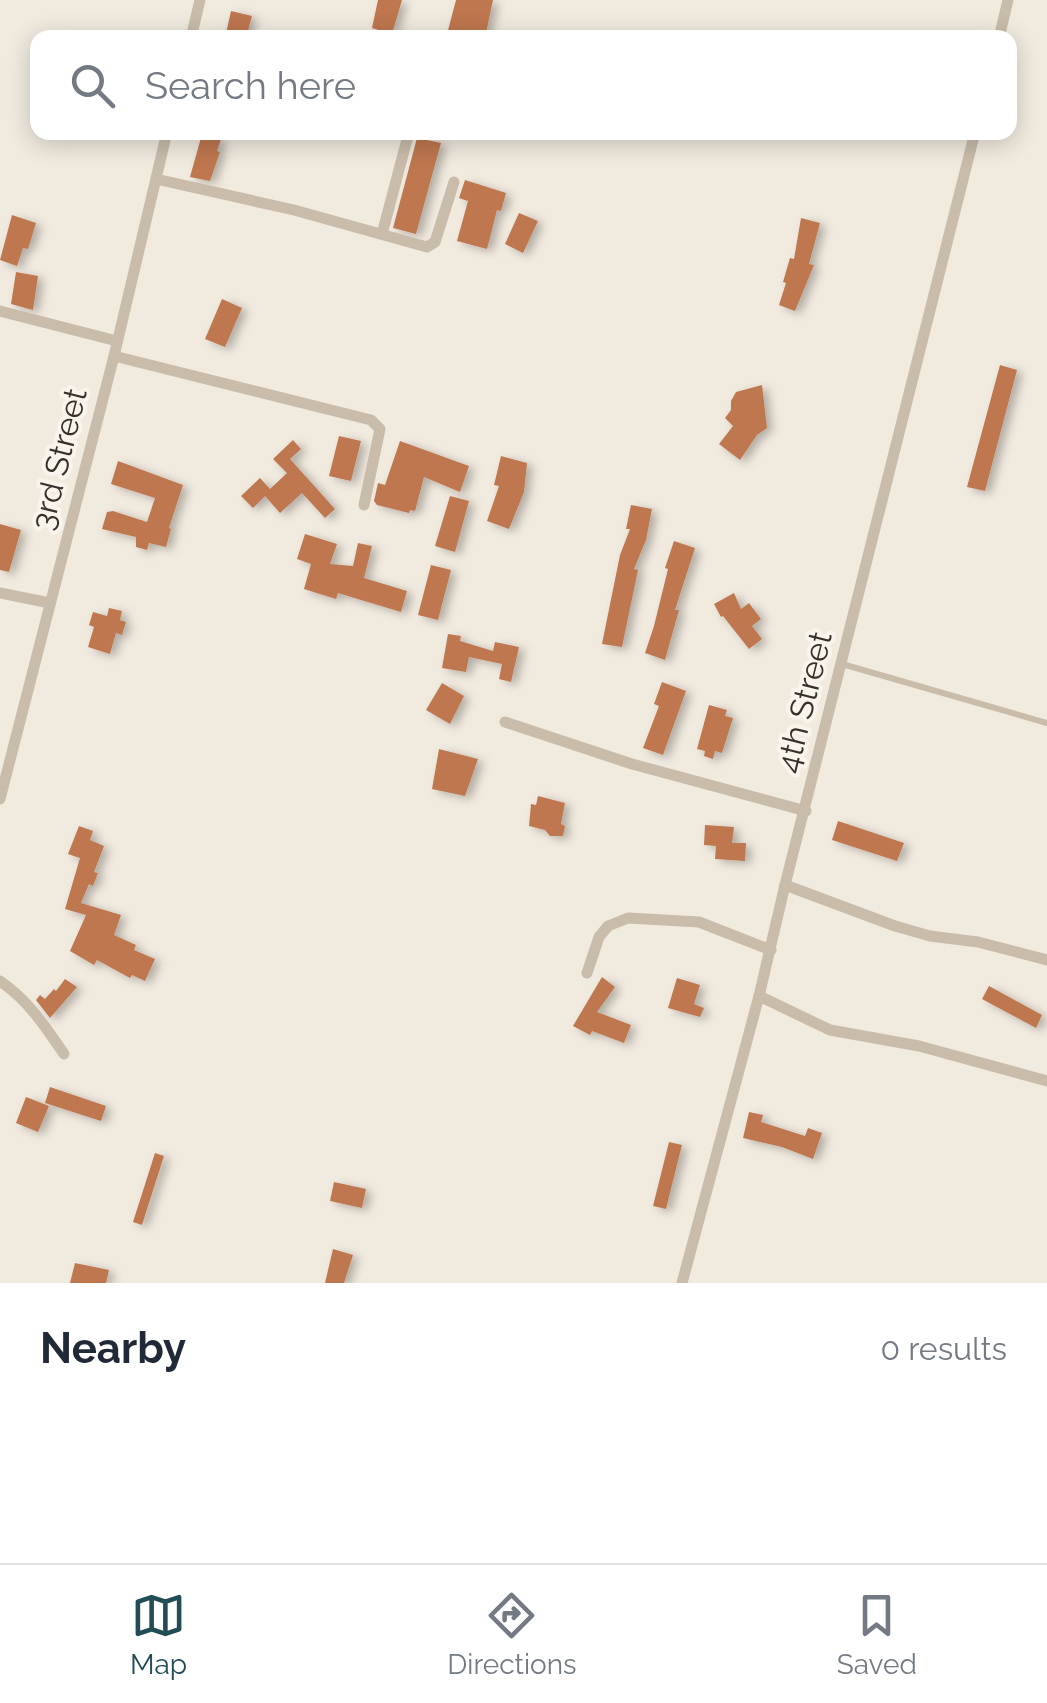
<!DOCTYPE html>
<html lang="en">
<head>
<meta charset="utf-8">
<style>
  body { margin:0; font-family:Raleway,sans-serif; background:#f2f2f3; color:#1f2937 }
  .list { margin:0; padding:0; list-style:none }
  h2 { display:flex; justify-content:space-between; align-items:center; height:130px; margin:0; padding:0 40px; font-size:42px }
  h2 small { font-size:32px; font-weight:400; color:#747a83 }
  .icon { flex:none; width:55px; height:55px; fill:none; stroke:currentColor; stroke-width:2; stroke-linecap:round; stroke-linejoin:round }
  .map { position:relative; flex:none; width:1047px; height:1283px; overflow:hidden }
  .search { position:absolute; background:#fff; box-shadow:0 5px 25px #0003; left:30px; right:30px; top:30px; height:110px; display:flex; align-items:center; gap:25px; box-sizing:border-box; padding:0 35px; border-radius:20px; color:#747a83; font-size:38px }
  .sheet { height:280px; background:#fff }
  nav { display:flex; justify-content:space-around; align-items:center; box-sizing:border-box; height:140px; border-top:2px solid #e0e1e3; background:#fff; font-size:28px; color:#747a83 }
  nav a { display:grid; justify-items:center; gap:5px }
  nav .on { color:#224c56 }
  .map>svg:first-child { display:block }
</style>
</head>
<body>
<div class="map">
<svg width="1047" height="1283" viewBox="0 0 1047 1283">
  <defs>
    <filter id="shadow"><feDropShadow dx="5.5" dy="3" stdDeviation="5" flood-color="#0004"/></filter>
  </defs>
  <rect width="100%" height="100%" fill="#f1eadf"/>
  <g fill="#be7750" filter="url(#shadow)">
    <polygon points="378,0 402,0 392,34 372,28"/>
    <polygon points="456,0 493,0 485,38 446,38"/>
    <polygon points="231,11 252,16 246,38 225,38"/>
    <polygon points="202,134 221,139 217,151 220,152 210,181 190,177"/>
    <polygon points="417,138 441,143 416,234 393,228"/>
    <polygon points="465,180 506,193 501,211 497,210 487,249 457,241 468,201 459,198"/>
    <polygon points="519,213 538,221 523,253 505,244"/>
    <polygon points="12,215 36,223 28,249 23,248 17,266 0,260"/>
    <polygon points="801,218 820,223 809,264 814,265 795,311 779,305 786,283 783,282 790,258 794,259"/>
    <polygon points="16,272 38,276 33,310 11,304"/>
    <polygon points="222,299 242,308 225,347 205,339"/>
    <polygon points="1000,365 1017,370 985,491 967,487"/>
    <polygon points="762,385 767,428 757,435 740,460 719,444 733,426 725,418 731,410 731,401 736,392"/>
    <polygon points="339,436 361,441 351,481 329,476"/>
    <polygon points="293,440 301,449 290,459 335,509 325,518 302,493 280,513 265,496 253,508 241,496 260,478 270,489 287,473 273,459"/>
    <polygon points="400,441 469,466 460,492 424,477 415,511 410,510 409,513 377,505 374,501 378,483 385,485"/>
    <polygon points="501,456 527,463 524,492 509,529 487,521 499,486 494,485"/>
    <polygon points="118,461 183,485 169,528 171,529 166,547 149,543 147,550 136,547 136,537 102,529 107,512 113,511 147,522 155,498 111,484"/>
    <polygon points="450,496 469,501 455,552 435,546"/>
    <polygon points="631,505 652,509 646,540 634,569 638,570 622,647 602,644 620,555 630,529 626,529"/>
    <polygon points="0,524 21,530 9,572 0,570"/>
    <polygon points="305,534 337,544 330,564 353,566 358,543 372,546 364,578 407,591 401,612 338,593 336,599 304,589 311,564 297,559"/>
    <polygon points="674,541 695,548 675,610 679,610 665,660 645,653 654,626 668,569 665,568"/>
    <polygon points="431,565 451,570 438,620 418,615"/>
    <polygon points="734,593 741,609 749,603 761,619 752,626 762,639 749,649 723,616 721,617 714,604"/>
    <polygon points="109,608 122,611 120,620 126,622 122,635 116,633 110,654 88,647 94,627 89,625 93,612 107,616"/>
    <polygon points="448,634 461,636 460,641 493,651 495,642 519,647 511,682 499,679 502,664 469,657 466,672 442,668"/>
    <polygon points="662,682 686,691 663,755 643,748 659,706 654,704"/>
    <polygon points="442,683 464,696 450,724 426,710"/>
    <polygon points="709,705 727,710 725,716 733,718 722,753 715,751 713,759 704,756 705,751 697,749"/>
    <polygon points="439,749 478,759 465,796 432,789"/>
    <polygon points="538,796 565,803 561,824 565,826 563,836 550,836 545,830 529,826 531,804 536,805"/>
    <polygon points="838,821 904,843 897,861 832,840"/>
    <polygon points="705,825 734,827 732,843 746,843 745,861 715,859 716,846 704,845"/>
    <polygon points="79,826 93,831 90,840 104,846 94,872 98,873 93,886 89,884 81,903 121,915 114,935 136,945 134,950 155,959 145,981 132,975 130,978 97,960 94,965 70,951 86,915 65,909 80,858 68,854"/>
    <polygon points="602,977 615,987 597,1012 631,1025 624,1043 592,1031 590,1035 573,1026"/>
    <polygon points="677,978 700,985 694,1004 704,1008 700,1017 668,1008"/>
    <polygon points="65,979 77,987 50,1018 36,1000 40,995 45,999 54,989 56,991"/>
    <polygon points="989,986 1042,1015 1036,1028 982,999"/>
    <polygon points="50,1087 106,1106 101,1121 45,1103"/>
    <polygon points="26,1097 49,1106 38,1132 16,1123"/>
    <polygon points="749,1112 763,1115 761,1122 805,1136 808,1128 822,1133 813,1159 782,1147 743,1138"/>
    <polygon points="669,1142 682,1145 666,1209 653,1206"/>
    <polygon points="155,1153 164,1156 142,1225 133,1222"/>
    <polygon points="334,1182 366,1189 362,1208 330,1201"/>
    <polygon points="333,1249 353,1255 344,1283 325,1283"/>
    <polygon points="75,1263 109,1270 106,1283 70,1283"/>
  </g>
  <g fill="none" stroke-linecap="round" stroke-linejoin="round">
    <polyline stroke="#c9bcab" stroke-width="6" points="842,664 1047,723"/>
    <g stroke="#c9bcab" stroke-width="11">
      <polyline points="191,38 200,0"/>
      <polyline points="999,38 1008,0"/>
      <polyline points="156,179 294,210 427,247 435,242 454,182"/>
      <polyline points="382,234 409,132"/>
      <polyline points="0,311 117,341"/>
      <polyline points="114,356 371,420 380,429 364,505"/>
      <polyline points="0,593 50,603"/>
      <polyline points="505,722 632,764 806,811"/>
      <polyline points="0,799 114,356 167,132"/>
      <polyline points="785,885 895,926 930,936 978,942 1047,960"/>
      <polyline points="587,973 599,937 608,926 628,918 699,922 771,950"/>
      <path d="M0 981C28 1000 45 1026 64 1054"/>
      <polyline points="759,996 830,1030 919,1046 1047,1081"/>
      <polyline points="682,1283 759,996 785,885 975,132"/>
    </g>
  </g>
  <g text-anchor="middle" stroke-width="8" stroke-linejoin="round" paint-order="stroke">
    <g font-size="32" fill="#372f2a" stroke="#f9f4eb">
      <text transform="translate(59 459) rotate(-76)" y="11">3rd Street</text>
      <text transform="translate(804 702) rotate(-76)" y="11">4th Street</text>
    </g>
  </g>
</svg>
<div class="search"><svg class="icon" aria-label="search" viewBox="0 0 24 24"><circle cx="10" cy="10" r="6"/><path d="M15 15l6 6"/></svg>Search here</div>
</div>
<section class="sheet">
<h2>Nearby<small>0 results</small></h2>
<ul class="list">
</ul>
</section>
<nav>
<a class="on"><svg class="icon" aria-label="map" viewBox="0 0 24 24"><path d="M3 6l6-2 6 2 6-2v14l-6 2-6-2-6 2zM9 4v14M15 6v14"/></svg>Map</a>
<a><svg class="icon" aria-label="directions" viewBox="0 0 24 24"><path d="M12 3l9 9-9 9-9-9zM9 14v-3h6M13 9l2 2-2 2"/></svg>Directions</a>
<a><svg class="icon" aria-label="saved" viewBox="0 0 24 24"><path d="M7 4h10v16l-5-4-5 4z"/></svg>Saved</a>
</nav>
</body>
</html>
